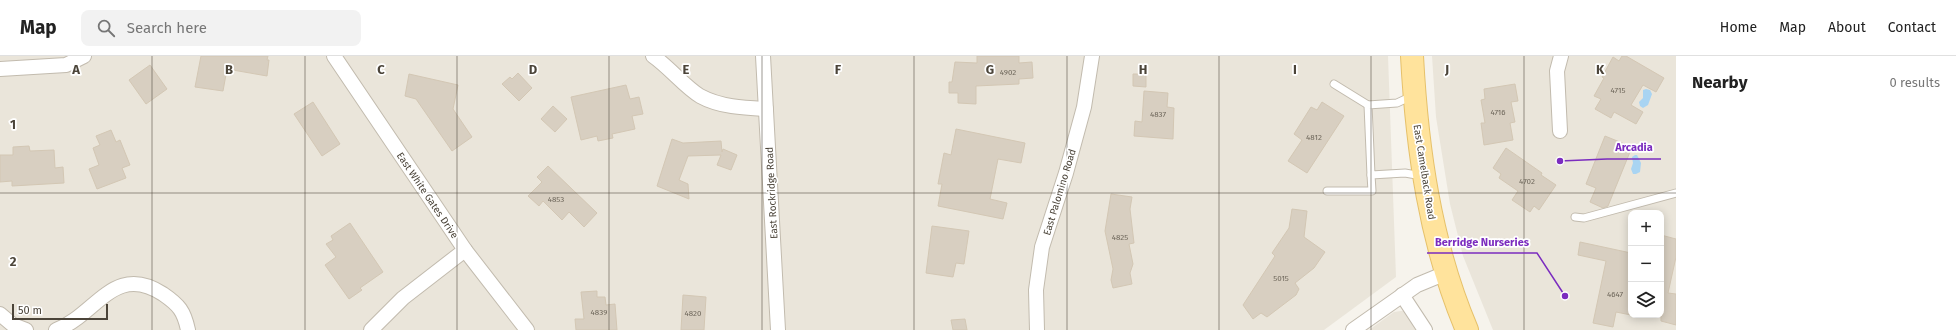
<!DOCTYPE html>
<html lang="en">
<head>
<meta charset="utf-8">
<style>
  body { margin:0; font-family:"Fira Sans",sans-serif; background:#f2f2f2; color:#222 }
  .controls { position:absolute; right:12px; bottom:12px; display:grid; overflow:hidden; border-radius:8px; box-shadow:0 2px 10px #0003 }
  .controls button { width:36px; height:36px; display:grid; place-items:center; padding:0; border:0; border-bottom:1px solid #e0e0e0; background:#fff; color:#222; font:20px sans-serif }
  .scale { position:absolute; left:12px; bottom:10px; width:96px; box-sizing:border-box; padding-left:4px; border:2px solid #4b4439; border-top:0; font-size:11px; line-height:14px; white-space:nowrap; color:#4b4439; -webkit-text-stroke:3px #fff; paint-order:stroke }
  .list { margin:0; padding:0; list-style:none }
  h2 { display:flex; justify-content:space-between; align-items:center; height:52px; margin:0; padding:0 16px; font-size:17px }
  h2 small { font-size:13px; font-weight:400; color:#767676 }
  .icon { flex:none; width:22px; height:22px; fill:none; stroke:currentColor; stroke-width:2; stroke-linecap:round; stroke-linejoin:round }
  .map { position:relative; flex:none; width:1676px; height:274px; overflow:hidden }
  header { display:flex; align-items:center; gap:24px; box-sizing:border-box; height:56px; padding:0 20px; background:#fff; border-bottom:1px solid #e0e0e0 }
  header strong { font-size:19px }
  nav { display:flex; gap:22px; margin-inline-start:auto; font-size:14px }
  .search { width:280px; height:36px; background:#f2f2f2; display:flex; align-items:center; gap:10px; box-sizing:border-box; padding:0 14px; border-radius:8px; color:#767676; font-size:15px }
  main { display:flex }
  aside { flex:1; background:#fff }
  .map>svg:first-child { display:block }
</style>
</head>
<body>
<header>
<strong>Map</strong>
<div class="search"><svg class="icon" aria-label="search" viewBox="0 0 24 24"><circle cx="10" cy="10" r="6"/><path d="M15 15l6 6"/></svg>Search here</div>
<nav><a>Home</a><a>Map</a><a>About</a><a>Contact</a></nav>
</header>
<main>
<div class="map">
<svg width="1676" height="274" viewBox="0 0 1676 274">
  <rect width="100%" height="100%" fill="#f6f3ec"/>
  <g fill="#eae5da" fill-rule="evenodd">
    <polygon points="0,0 1388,0 1396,221 1324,274 0,274"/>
    <path d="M1432 0H1676V274H1493L1463 200 1450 148 1436 61ZM1631 157H1661V259H1631Z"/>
    <polygon points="1401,255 1406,255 1418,274 1369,274 1394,256"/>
  </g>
  <g fill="#a9d4f2">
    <polygon points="1646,33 1650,34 1652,38 1648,49 1643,52 1640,50 1639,46 1643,42 1643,34"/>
    <polygon points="1635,99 1637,99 1641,107 1640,116 1636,118 1633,118 1631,113 1633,107 1632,101"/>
  </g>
  <g fill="#d8cfc1" stroke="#d3c7b4">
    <polygon points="201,0 268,0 267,4 269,4 267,20 227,13 223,35 195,31"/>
    <polygon points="977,0 1019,0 1019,7 1032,6 1033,22 1019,23 1019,28 976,30 976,48 958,47 958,37 949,37 949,26 952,26 955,6 977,7"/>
    <polygon points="1622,0 1626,0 1664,22 1656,36 1643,29 1631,49 1643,56 1636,68 1614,56 1611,62 1595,53 1601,43 1594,40 1604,22 1602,21 1613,1 1619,5"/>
    <polygon points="150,9 167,33 146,48 129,24"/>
    <polygon points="518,17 532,32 519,45 502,28 510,21 512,23"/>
    <polygon points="409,18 458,29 453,53 472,81 452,95 416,43 405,40"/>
    <polygon points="1133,18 1146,18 1146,31 1133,30"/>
    <polygon points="1515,28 1518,45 1511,46 1515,66 1510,67 1513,84 1484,89 1481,67 1485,67 1481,44 1485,43 1484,33"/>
    <polygon points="626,29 630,43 639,41 643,58 632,60 635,73 612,78 613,82 598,85 597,80 581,84 571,41"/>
    <polygon points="1144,35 1168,37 1167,51 1174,52 1173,83 1134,80 1135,65 1142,66"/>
    <polygon points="313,46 340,88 322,100 294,58"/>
    <polygon points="1322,46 1344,60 1307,117 1288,105 1302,84 1294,78 1311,51 1317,54"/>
    <polygon points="553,50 567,63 555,76 541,63"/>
    <polygon points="956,73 1025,87 1021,107 998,103 990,143 1007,147 1003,163 938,150 942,128 938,128 944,97 951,99"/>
    <polygon points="111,74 116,86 120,84 130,109 122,112 126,122 97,133 89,113 99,109 93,92 100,89 96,80"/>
    <polygon points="1605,80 1632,91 1608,150 1603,152 1590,146 1596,132 1586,128"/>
    <polygon points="672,83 683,87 721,85 722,96 723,93 737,99 731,114 717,109 721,99 688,100 679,124 688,128 689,143 657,130"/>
    <polygon points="29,90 30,95 54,94 55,112 63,111 64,127 12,130 12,125 0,126 0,99 13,99 13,91"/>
    <polygon points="1506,92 1542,117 1541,119 1556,129 1539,154 1534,150 1530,156 1512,144 1518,135 1499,122 1501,118 1493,112"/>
    <polygon points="548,110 597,157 584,171 569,156 562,164 543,145 539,150 528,140 542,126 537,121"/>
    <polygon points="1111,138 1132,141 1130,153 1134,187 1129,188 1133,208 1130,217 1132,228 1113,232 1111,224 1113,213 1105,175"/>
    <polygon points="1292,153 1307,155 1304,181 1325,196 1314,212 1295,227 1299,233 1296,239 1267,261 1261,257 1253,263 1243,249 1275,200 1272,197 1289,172"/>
    <polygon points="350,167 383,216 360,232 362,234 349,243 325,209 336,201 326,188 333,184 331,180"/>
    <polygon points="932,170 969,175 964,208 956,207 953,221 926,217"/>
    <polygon points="1661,179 1676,183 1676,201 1668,237 1676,238 1676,269 1661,265"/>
    <polygon points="1580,186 1631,197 1631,259 1616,256 1613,271 1593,267 1606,205 1578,199"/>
    <polygon points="597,235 597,241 605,241 606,249 615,248 617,274 576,274 575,263 584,263 581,236"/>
    <polygon points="683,239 706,241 704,274 681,274"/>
    <polygon points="965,263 967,274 953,274 951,264"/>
  </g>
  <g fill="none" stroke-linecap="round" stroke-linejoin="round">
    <defs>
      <g id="lane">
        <polyline points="1334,28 1368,49"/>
        <polyline points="1412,40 1397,47 1368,49 1371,119 1405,117 1422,120"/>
        <polyline points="1327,135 1372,135 1371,119"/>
        <polyline points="1575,161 1584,162 1676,137"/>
      </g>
      <g id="street">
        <polyline points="334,0 465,194 527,274"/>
        <path d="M653 0C669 11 685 31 700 40 720 51 744 52 766 53"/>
        <polyline points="763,0 778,274"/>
        <polyline points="0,13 66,9 84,0"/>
        <polyline points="1560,75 1557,15 1561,0"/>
        <polyline points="1402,239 1425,274"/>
        <polyline points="0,258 13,269 26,274"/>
        <path d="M56 274C96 259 114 206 163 238 179 249 184 255 188 274"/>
        <polyline points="371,274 403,242 465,194"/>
        <polyline points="1037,274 1036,234 1042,191 1066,117 1084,51 1092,0"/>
        <polyline points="1353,274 1417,229 1446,217"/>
      </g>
      <path id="primary" d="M1412 0C1417 93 1430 187 1467 274"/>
    </defs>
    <use href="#lane" stroke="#c2bbae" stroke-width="9"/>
    <use href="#street" stroke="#c2bbae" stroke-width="16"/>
    <use href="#primary" stroke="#e6c16a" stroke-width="24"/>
    <use href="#lane" stroke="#fff" stroke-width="7"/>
    <use href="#street" stroke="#fff" stroke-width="14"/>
    <use href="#primary" stroke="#ffe39c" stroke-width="22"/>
  </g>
  <path fill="none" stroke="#4b4439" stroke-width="1" stroke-opacity="0.55" d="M152 0V274M305 0V274M457 0V274M609 0V274M762 0V274M914 0V274M1067 0V274M1219 0V274M1371 0V274M1524 0V274M0 137H1676"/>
  <g text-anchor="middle" stroke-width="3.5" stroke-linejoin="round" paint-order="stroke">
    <g font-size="8" fill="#6e675b">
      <text x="1008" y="19">4902</text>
      <text x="1618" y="37">4715</text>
      <text x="1498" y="59">4716</text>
      <text x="1158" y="61">4837</text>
      <text x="1314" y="84">4812</text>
      <text x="1527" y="128">4702</text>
      <text x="556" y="146">4853</text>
      <text x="1120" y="184">4825</text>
      <text x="1281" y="225">5015</text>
      <text x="1615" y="241">4647</text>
      <text x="599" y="259">4839</text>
      <text x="693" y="260">4820</text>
    </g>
    <g font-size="10" fill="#4b4439" stroke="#fff">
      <text transform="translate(1425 116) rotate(81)" y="4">East Camelback Road</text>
      <text transform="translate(1059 136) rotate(-73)" y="4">East Palomino Road</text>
      <text transform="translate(771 137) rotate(-93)" y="4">East Rockridge Road</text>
      <text transform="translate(428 139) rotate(56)" y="4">East White Gates Drive</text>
    </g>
  </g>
  <g font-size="13" text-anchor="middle" font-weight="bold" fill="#4b4439" stroke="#fff" stroke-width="3.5" stroke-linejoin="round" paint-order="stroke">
    <text x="76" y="18">A</text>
    <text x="229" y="18">B</text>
    <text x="381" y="18">C</text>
    <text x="533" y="18">D</text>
    <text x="686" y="18">E</text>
    <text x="838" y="18">F</text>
    <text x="990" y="18">G</text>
    <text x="1143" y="18">H</text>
    <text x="1295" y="18">I</text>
    <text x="1447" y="18">J</text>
    <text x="1600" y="18">K</text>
    <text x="13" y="73">1</text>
    <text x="13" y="210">2</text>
  </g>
  <path fill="none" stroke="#7b2cbf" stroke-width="1.5" d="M1560 105L1607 103H1661M1565 240L1537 197H1427"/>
  <g fill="#7b2cbf" stroke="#fff" stroke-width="1.5">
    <circle cx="1560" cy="105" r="4"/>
    <circle cx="1565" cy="240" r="4"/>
  </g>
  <g font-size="11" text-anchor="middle" font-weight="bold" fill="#7b2cbf" stroke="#fff" stroke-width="3.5" stroke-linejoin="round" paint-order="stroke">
    <text x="1634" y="95">Arcadia</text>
    <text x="1482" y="190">Berridge Nurseries</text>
  </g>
</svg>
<div class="controls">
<button>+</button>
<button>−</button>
<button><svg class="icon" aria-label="layers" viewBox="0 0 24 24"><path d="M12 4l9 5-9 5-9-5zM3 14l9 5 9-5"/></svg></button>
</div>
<div class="scale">50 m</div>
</div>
<aside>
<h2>Nearby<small>0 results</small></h2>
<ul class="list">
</ul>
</aside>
</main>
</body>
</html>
